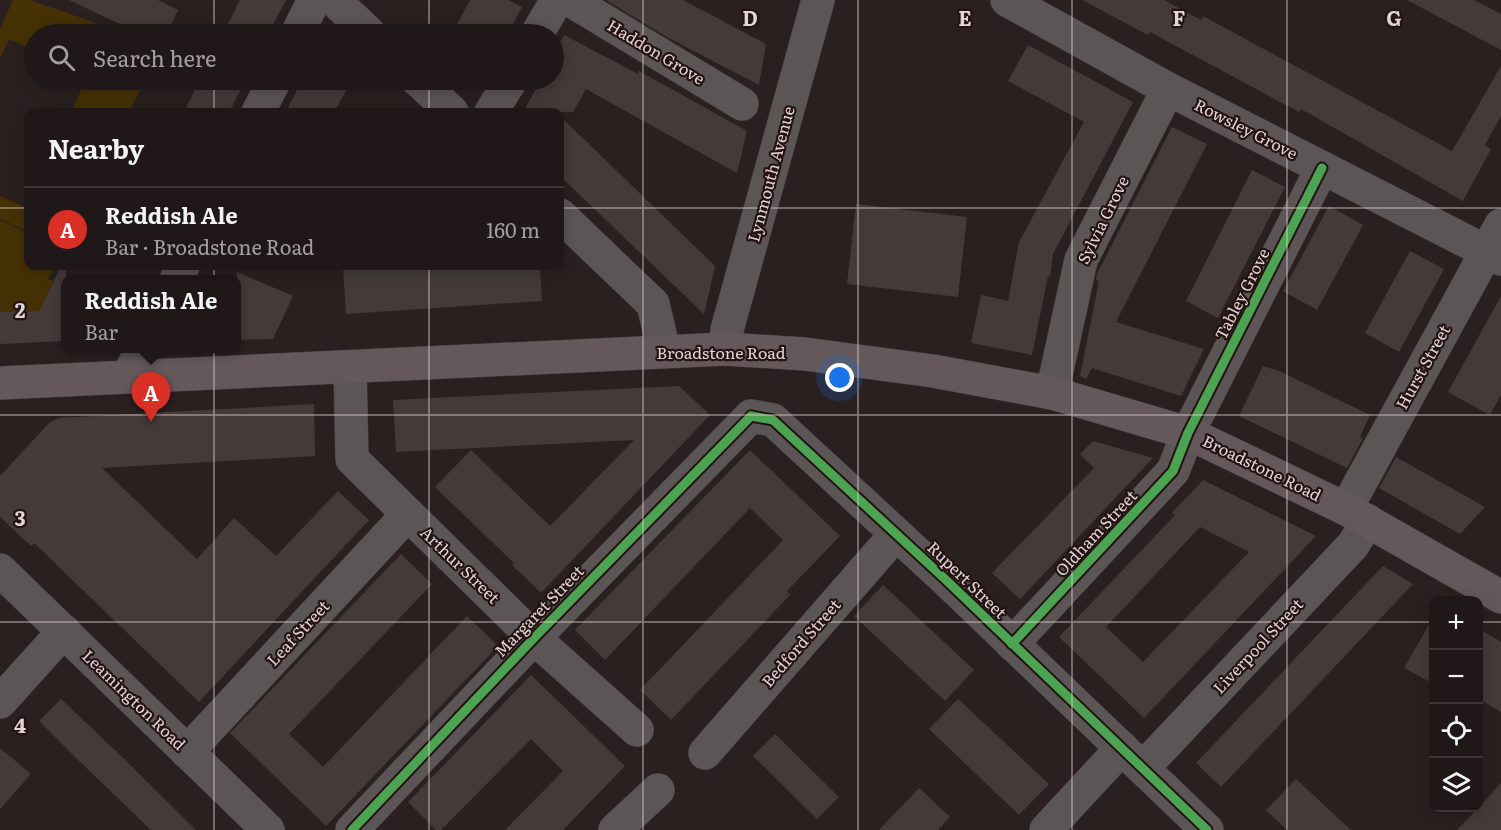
<!DOCTYPE html>
<html lang="en">
<head>
<meta charset="utf-8">
<style>
  body { margin:0; font-family:Literata,serif; background:#282121; color:#f1f3f6 }
  .controls { position:absolute; right:18px; bottom:18px; display:grid; overflow:hidden; border-radius:12px; box-shadow:0 3px 15px #0003 }
  .controls button { width:54px; height:54px; display:grid; place-items:center; padding:0; border:0; border-bottom:2px solid #3d3737; background:#201818; color:#f1f3f6; font:30px sans-serif }
  .you { position:absolute; left:840px; top:378px; width:21px; height:21px; margin:-15px; border:4px solid #fff; border-radius:50%; background:#1a73e8; box-shadow:0 0 0 9px #1a73e833 }
  .badge { display:grid; place-items:center; width:39px; height:39px; border-radius:50%; background:#d93025; color:#fff; font-size:20px; font-weight:700 }
  .pin { position:absolute; translate:-50% -50px; filter:drop-shadow(0 2px 3px #0008) }
  .pin::after { content:''; position:absolute; top:32px; width:21px; height:18px; background:inherit; clip-path:polygon(0 0,100% 0,50% 100%) }
  .popup { position:absolute; left:61px; top:275px; width:180px; height:78px; box-sizing:border-box; display:grid; place-content:center; border-radius:12px; background:#201818; filter:drop-shadow(0 2px 4px #0005); font-size:20px; white-space:nowrap; color:#a2a0a2 }
  .popup b { font-size:22px; color:#f1f3f6 }
  .popup::after { content:''; position:absolute; left:50%; top:100%; margin-left:-12px; border:12px solid transparent; border-top-color:#201818 }
  .list { margin:0; padding:0; list-style:none }
  h2 { display:flex; justify-content:space-between; align-items:center; height:78px; margin:0; padding:0 24px; font-size:26px }
  h2 small { font-size:20px; font-weight:400; color:#a2a0a2 }
  .list li { display:grid; grid-template-columns:39px 1fr auto; gap:18px; align-items:center; box-sizing:border-box; height:84px; padding:0 24px; border-top:2px solid #3d3737 }
  .list b { display:block; font-size:22px; white-space:nowrap }
  .list p { margin:0; font-size:20px; white-space:nowrap; color:#a2a0a2 }
  .list em { font-size:20px; font-style:normal; color:#a2a0a2 }
  .icon { flex:none; width:33px; height:33px; fill:none; stroke:currentColor; stroke-width:2; stroke-linecap:round; stroke-linejoin:round }
  .map { position:relative; flex:none; width:1501px; height:830px; overflow:hidden }
  .search { position:absolute; background:#201818; box-shadow:0 3px 15px #0003; left:24px; top:24px; width:540px; height:66px; display:flex; align-items:center; gap:15px; box-sizing:border-box; padding:0 21px; border-radius:33px; color:#a2a0a2; font-size:22px }
  .panel { position:absolute; background:#201818; box-shadow:0 3px 15px #0003; left:24px; top:108px; width:540px; height:162px; border-radius:12px }
  .map>svg:first-child { display:block }
</style>
</head>
<body>
<div class="map">
<svg width="1501" height="830" viewBox="0 0 1501 830">
  <rect width="100%" height="100%" fill="#2a2020"/>
  <g fill="#453104">
    <polygon points="13,0 30,0 128,34 49,34 43,32 42,34 34,34 34,50 9,39 0,59 0,29"/>
    <polygon points="86,80 145,80 129,112 71,112"/>
    <polygon points="0,196 27,208 28,206 28,232 0,219"/>
    <polygon points="0,220 28,233 28,266 55,266 48,279 53,281 39,311 0,312"/>
  </g>
  <g fill="#443b39" fill-rule="evenodd">
    <polygon points="69,0 158,0 178,10 167,34 141,34"/>
    <polygon points="240,0 286,0 268,34 223,34"/>
    <polygon points="470,0 509,0 522,7 508,34 452,34"/>
    <polygon points="606,0 683,0 766,44 759,85 665,36"/>
    <polygon points="1082,0 1164,0 1201,20 1203,16 1452,151 1501,66 1501,116 1485,145 1491,149 1463,201 1301,109 1299,112 1150,32 1148,35"/>
    <polygon points="1407,0 1474,0 1501,14 1501,50"/>
    <polygon points="564,35 638,74 639,71 747,131 737,173 586,89 573,112 523,112 541,80 554,80 554,55"/>
    <polygon points="1028,45 1133,102 1053,254 1050,277 1048,276 1032,355 971,343 981,295 1008,301 1019,242 1084,122 1008,81"/>
    <polygon points="200,80 246,80 229,112 184,112"/>
    <polygon points="302,80 352,80 334,112 286,112"/>
    <polygon points="560,116 715,266 704,314 560,176"/>
    <polygon points="1172,127 1207,144 1116,322 1204,349 1181,396 1092,368 1086,379 1080,376 1099,281 1096,280 1097,274"/>
    <polygon points="1252,170 1285,187 1218,318 1186,301"/>
    <polygon points="856,204 967,217 958,297 847,284"/>
    <polygon points="1329,206 1363,225 1317,310 1283,291"/>
    <polygon points="1410,251 1444,269 1399,352 1365,333"/>
    <polygon points="61,266 66,266 66,341 0,344 0,312 39,311"/>
    <polygon points="343,266 540,266 542,301 346,314"/>
    <polygon points="237,272 293,296 273,339 237,340"/>
    <polygon points="1501,296 1501,395 1490,415 1448,392"/>
    <polygon points="1263,366 1279,371 1370,415 1360,437 1363,438 1347,468 1239,416"/>
    <polygon points="679,386 710,415 541,593 512,565 514,563 435,487 471,450 550,526 634,440 396,452 393,400"/>
    <polygon points="314,404 315,456 102,468 197,559 234,518 276,556 338,491 369,520 199,702 34,543 31,546 0,517 0,476 49,423 59,418"/>
    <polygon points="1093,441 1153,458 1020,599 992,573 1094,468 1080,454"/>
    <polygon points="750,450 840,536 787,591 790,595 671,720 640,690 783,540 750,508 605,660 575,630"/>
    <polygon points="1396,457 1485,507 1460,534 1379,488"/>
    <path d="M1203 480 1316 536 1144 718 1059 637 1175 515 1172 513ZM1200 527 1249 552 1143 662 1106 627Z"/>
    <polygon points="401,554 432,584 289,734 323,767 467,616 498,646 326,826 230,733"/>
    <polygon points="1383,566 1413,584 1221,787 1196,763"/>
    <polygon points="883,585 974,670 945,701 854,616"/>
    <polygon points="1434,616 1434,684 1404,668"/>
    <polygon points="1479,629 1501,642 1501,712 1479,699"/>
    <polygon points="531,675 625,766 563,830 505,830 563,771 531,739 441,830 436,830 408,802"/>
    <polygon points="61,699 120,755 196,830 151,830 74,756 39,721"/>
    <polygon points="958,699 1049,784 1019,815 929,729"/>
    <polygon points="775,734 839,797 817,819 753,756"/>
    <polygon points="0,748 31,774 0,809"/>
    <polygon points="1296,779 1351,830 1287,830 1266,810"/>
    <polygon points="1501,783 1501,830 1457,830 1479,807"/>
    <polygon points="919,788 950,817 938,830 879,830"/>
  </g>
  <g fill="none" stroke-linecap="round" stroke-linejoin="round">
    <defs>
      <g id="street">
        <polyline points="334,0 370,34"/>
        <polyline points="570,0 742,104"/>
        <polyline points="1007,0 1168,89 1501,259"/>
        <polyline points="297,34 314,0"/>
        <polyline points="537,34 557,0"/>
        <polyline points="418,80 452,112"/>
        <polyline points="258,112 275,80"/>
        <polyline points="491,112 511,80"/>
        <polyline points="560,215 653,304 664,351"/>
        <polyline points="176,280 183,266"/>
        <polyline points="725,349 727,330 818,0"/>
        <polyline points="350,367 352,459 534,638 637,730"/>
        <polyline points="128,377 142,348"/>
        <polyline points="1052,393 1081,260 1168,89"/>
        <polyline points="1346,509 1501,225"/>
        <polyline points="0,570 268,830"/>
        <polyline points="1012,644 1173,471 1188,433 1322,168"/>
        <polyline points="0,702 64,631"/>
        <polyline points="187,752 408,514"/>
        <polyline points="705,753 896,534"/>
        <polyline points="1143,768 1353,545 1368,521"/>
        <polyline points="352,830 534,638 751,416 773,420 945,579 1207,830"/>
        <polyline points="615,830 658,790"/>
        <polyline points="1046,830 1122,748"/>
      </g>
      <polyline id="secondary" points="0,383 725,349 805,354 933,371 1052,393 1188,433 1346,509 1501,597"/>
    </defs>
    <use href="#street" stroke="#473e3e" stroke-width="34"/>
    <use href="#secondary" stroke="#473e3e" stroke-width="34"/>
    <use href="#street" stroke="#5c5555" stroke-width="33"/>
    <use href="#secondary" stroke="#64585b" stroke-width="33"/>
    <defs>
      <g id="cycleway">
        <polyline points="751,416 773,420 945,579 1207,830"/>
        <polyline points="1012,644 1173,471 1188,433 1322,168"/>
        <polyline points="352,830 534,638 751,416"/>
      </g>
    </defs>
    <use href="#cycleway" stroke="#241313" stroke-width="13"/>
    <use href="#cycleway" stroke="#4ca352" stroke-width="9"/>
  </g>
  <path fill="none" stroke="#e1d4d4" stroke-width="1.5" stroke-opacity="0.55" d="M214 0V34M429 0V34M643 0V830M858 0V830M1072 0V830M1287 0V830M214 80V112M429 80V112M0 208H28M560 208H1501M214 266V830M429 266V830M0 415H1501M0 622H1434M1478 622H1501"/>
  <g text-anchor="middle" stroke-width="4.5" stroke-linejoin="round" paint-order="stroke">
    <g font-size="16" fill="#e1d4d4" stroke="#241313">
      <text transform="translate(656 52) rotate(31)" y="6">Haddon Grove</text>
      <text transform="translate(1246 129) rotate(27)" y="6">Rowsley Grove</text>
      <text transform="translate(771 174) rotate(-75)" y="6">Lynmouth Avenue</text>
      <text transform="translate(1103 220) rotate(-64)" y="6">Sylvia Grove</text>
      <text transform="translate(1242 294) rotate(-63)" y="6">Tabley Grove</text>
      <text x="721" y="359">Broadstone Road</text>
      <text transform="translate(1423 367) rotate(-61)" y="6">Hurst Street</text>
      <text transform="translate(1262 468) rotate(26)" y="6">Broadstone Road</text>
      <text transform="translate(1096 533) rotate(-47)" y="6">Oldham Street</text>
      <text transform="translate(460 565) rotate(44)" y="6">Arthur Street</text>
      <text transform="translate(967 580) rotate(44)" y="6">Rupert Street</text>
      <text transform="translate(539 611) rotate(-46)" y="6">Margaret Street</text>
      <text transform="translate(298 633) rotate(-47)" y="6">Leaf Street</text>
      <text transform="translate(801 643) rotate(-49)" y="6">Bedford Street</text>
      <text transform="translate(1258 646) rotate(-47)" y="6">Liverpool Street</text>
      <text transform="translate(134 700) rotate(44)" y="6">Leamington Road</text>
    </g>
  </g>
  <g font-size="20" text-anchor="middle" font-weight="bold" fill="#e1d4d4" stroke="#241313" stroke-width="4.5" stroke-linejoin="round" paint-order="stroke">
    <text x="750" y="26">D</text>
    <text x="965" y="26">E</text>
    <text x="1179" y="26">F</text>
    <text x="1394" y="26">G</text>
    <text x="20" y="318">2</text>
    <text x="20" y="526">3</text>
    <text x="20" y="733">4</text>
  </g>
</svg>
<div class="controls">
<button>+</button>
<button>−</button>
<button><svg class="icon" aria-label="locate" viewBox="0 0 24 24"><circle cx="12" cy="12" r="6"/><path d="M12 2v4M12 18v4M2 12h4M18 12h4"/></svg></button>
<button><svg class="icon" aria-label="layers" viewBox="0 0 24 24"><path d="M12 4l9 5-9 5-9-5zM3 14l9 5 9-5"/></svg></button>
</div>
<div class="you"></div>
<div class="pin badge" style="left:151px;top:422px">A</div>
<div class="popup"><b>Reddish Ale</b>Bar</div>
<div class="search"><svg class="icon" aria-label="search" viewBox="0 0 24 24"><circle cx="10" cy="10" r="6"/><path d="M15 15l6 6"/></svg>Search here</div>
<section class="panel">
<h2>Nearby<small></small></h2>
<ul class="list">
<li><span class="badge">A</span><div><b>Reddish Ale</b><p>Bar · Broadstone Road</p></div><em>160 m</em></li>
</ul>
</section>
</div>
</body>
</html>
